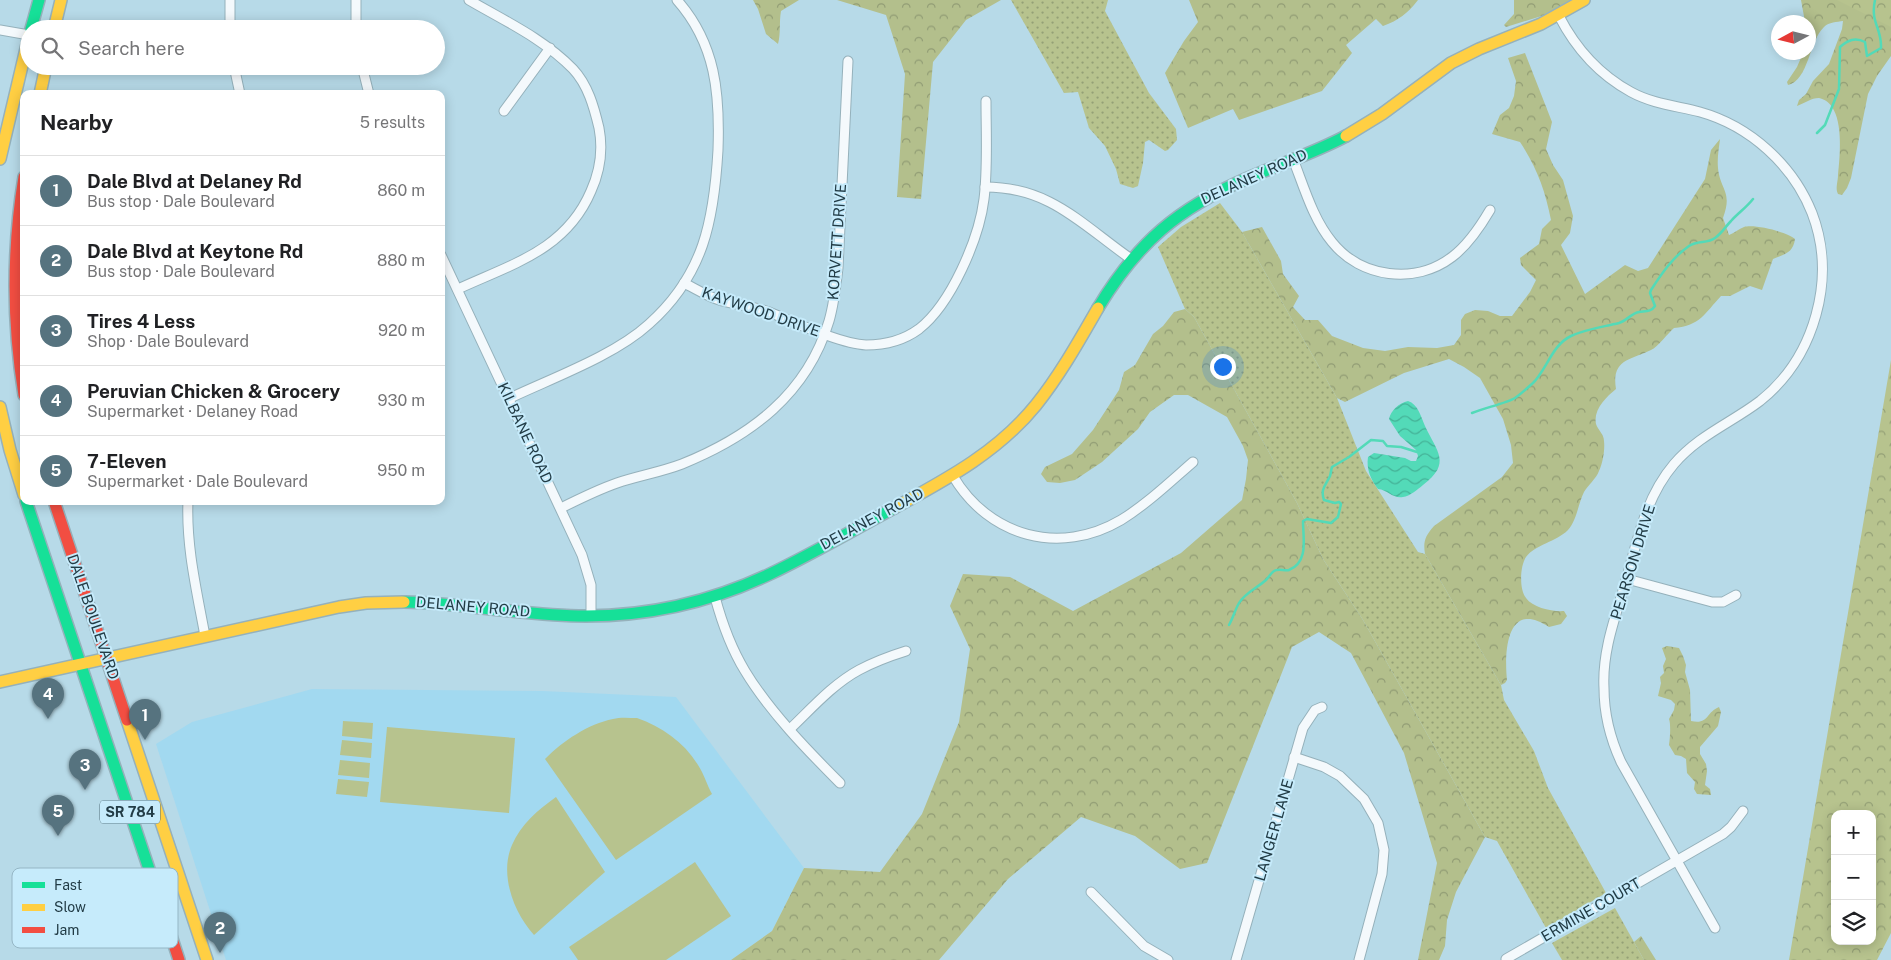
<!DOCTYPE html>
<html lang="en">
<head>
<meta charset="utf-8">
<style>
  body { margin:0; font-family:"Public Sans",sans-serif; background:#f6f6f6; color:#202124 }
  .controls { position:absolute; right:15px; bottom:15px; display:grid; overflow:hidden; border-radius:10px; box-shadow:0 2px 12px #0003 }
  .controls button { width:45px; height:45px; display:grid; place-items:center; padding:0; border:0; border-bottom:1px solid #e0e0e0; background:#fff; color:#202124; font:25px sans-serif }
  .compass { position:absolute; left:1771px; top:15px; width:45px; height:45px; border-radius:50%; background:#fff; box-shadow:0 2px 12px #0003; rotate:263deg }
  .you { position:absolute; left:1222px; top:366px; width:18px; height:18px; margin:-12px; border:4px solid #fff; border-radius:50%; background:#1a73e8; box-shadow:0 0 0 8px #1a73e833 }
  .badge { display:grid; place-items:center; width:32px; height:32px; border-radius:50%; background:#56737f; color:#fff; font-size:16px; font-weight:700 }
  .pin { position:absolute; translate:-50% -41px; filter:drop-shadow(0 1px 2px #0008) }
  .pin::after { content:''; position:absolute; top:26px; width:18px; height:15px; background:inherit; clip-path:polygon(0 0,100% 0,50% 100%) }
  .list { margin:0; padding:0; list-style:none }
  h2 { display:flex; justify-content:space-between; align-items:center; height:65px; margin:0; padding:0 20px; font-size:21px }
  h2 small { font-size:16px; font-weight:400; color:#757577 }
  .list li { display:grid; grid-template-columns:32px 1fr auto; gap:15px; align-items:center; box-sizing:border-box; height:70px; padding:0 20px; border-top:1px solid #e0e0e0 }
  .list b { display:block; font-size:19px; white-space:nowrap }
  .list p { margin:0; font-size:16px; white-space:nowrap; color:#757577 }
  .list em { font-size:16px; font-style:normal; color:#757577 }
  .icon { flex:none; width:28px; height:28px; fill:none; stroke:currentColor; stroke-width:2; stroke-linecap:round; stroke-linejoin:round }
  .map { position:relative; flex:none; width:1891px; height:960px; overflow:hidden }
  .search { position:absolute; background:#fff; box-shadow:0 2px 12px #0003; left:20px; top:20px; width:425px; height:55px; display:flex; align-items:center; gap:12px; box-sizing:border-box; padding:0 18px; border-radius:28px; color:#757577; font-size:19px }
  .panel { position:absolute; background:#fff; box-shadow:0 2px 12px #0003; left:20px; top:90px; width:425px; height:415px; border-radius:10px }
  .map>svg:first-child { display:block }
</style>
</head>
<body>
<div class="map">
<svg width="1891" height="960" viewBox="0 0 1891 960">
  <defs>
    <pattern id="grass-dots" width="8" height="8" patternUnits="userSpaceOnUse" patternTransform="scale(1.25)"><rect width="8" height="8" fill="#b7c38e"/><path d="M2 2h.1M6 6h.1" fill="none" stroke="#94a076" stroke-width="1.8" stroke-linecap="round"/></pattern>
    <pattern id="forest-crowns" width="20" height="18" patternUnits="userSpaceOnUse" patternTransform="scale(1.25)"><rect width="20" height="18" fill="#b3bf8c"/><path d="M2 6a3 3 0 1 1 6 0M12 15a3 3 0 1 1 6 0" fill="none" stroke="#919c74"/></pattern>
    <pattern id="park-crowns" width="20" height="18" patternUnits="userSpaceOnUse" patternTransform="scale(1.25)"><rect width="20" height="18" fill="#b7c38e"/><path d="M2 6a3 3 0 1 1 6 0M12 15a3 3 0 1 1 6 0" fill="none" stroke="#94a076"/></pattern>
    <pattern id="water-waves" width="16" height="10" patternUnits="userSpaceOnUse" patternTransform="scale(1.25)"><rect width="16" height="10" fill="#53dab8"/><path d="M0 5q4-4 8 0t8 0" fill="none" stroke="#44b297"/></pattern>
  </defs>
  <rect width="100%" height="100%" fill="#b7dae8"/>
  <polygon fill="#a2d9f0" points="312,689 542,691 676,697 804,868 772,931 731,960 226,960 156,744 192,722"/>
  <g fill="url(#grass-dots)">
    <polygon points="1011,0 1108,0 1105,11 1149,93 1176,129 1177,140 1168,150 1165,151 1149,140 1145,142 1143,163 1138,186 1133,188 1120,184 1116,169 1105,146 1089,128 1078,92 1064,93"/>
    <polygon points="1220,203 1242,232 1337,398 1366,471 1418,552 1425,554 1501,685 1504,700 1534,751 1548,788 1606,893 1546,928 1497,841 1485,837 1363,620 1323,559 1297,503 1194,317 1185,309 1158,247 1181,227"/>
    <polygon points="1615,908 1644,960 1562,960 1552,943"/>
  </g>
  <g fill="url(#forest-crowns)">
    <path d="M753 0H799L781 11C779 22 781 33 778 44L766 34 758 9Z"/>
    <polygon points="837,0 1001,0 966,20 933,62 921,199 897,197 905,74 886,15"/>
    <path d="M1189 0H1418C1407 14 1399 20 1383 26L1376 19 1346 45 1352 53 1322 91 1239 120 1233 109 1188 128 1165 73 1184 41 1198 22Z"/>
    <polygon points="1514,0 1573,0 1548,14 1506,27 1504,25 1514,14"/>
    <path d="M1801 0H1891V56L1877 76 1868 94 1851 178 1847 188 1842 195 1838 194C1835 188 1838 182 1838 175 1840 156 1843 123 1832 107 1829 102 1824 99 1819 98 1811 98 1805 103 1797 106L1799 100 1806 94 1813 81 1829 64 1842 29 1843 21C1837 22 1829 22 1824 27 1809 41 1809 80 1788 85L1787 82 1797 67 1803 53 1808 52V22H1805Z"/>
    <path d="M1525 53 1552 122 1546 149 1553 165 1563 180 1573 216 1570 233 1561 245 1585 294 1625 265 1638 271 1648 268 1705 179 1711 150 1720 139C1719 148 1717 158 1718 168 1720 190 1733 191 1723 218L1729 235C1734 233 1739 229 1744 227 1755 224 1787 232 1795 239 1793 253 1785 254 1773 259L1762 290 1750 286 1730 296H1721C1705 313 1700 326 1674 328 1668 333 1658 347 1651 350 1631 360 1611 359 1616 389 1606 397 1593 410 1596 424 1598 430 1604 434 1604 441 1605 449 1603 463 1599 471 1596 479 1588 485 1584 492 1578 504 1577 520 1568 530 1556 542 1536 544 1526 557 1520 566 1519 589 1526 598 1533 608 1553 612 1564 611L1567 616 1561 624 1549 627C1507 599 1504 651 1507 680L1505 683 1501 685 1425 554C1423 542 1425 536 1434 526L1502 477 1513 463 1511 445 1503 419 1480 378 1464 367 1449 359 1404 373 1345 402 1337 398 1242 232 1262 227 1281 261 1283 274 1299 296 1293 307 1305 320H1318L1332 336 1363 348 1385 351 1408 347 1437 348 1454 345 1461 335V320L1465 314 1475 310 1488 311 1500 316H1512L1530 292 1536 280 1521 265 1520 258 1539 244 1542 229 1551 220C1545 190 1537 168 1520 142L1492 134 1500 115 1509 108 1514 96 1516 81 1508 58Z"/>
    <polygon points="1185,309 1194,317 1297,503 1323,559 1363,620 1485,837 1456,892 1447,920 1445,946 1439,960 1418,960 1437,863 1404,753 1351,653 1319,632 1292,647 1207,863 1180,869 1135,836 1081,817 1008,879 939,960 731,960 772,931 804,868 880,872 922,814 959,722 970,649 950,606 963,574 1010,577 1073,611 1181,553 1242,500 1246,479 1248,460 1243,446 1227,417 1188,395 1174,395 1150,412 1138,429 1102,462 1075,480 1060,483 1047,482 1041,474 1045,467 1072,454 1093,430 1119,390 1124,372 1135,365 1153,334 1163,326 1174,312"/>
    <path d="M1667 646 1679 648 1683 656 1686 665 1685 672 1690 690 1691 721C1709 725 1706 712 1719 707L1721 712 1718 726 1700 747V754L1706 764 1707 771 1705 785 1710 789 1711 795 1697 794 1694 789 1695 782 1687 773 1686 759 1681 756 1675 755 1669 745C1670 739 1671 724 1669 719L1674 710 1675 704 1671 700 1658 696 1661 683 1660 677 1664 673 1663 666 1666 659 1662 648Z"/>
    <polygon points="1641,936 1656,960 1644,960 1634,942"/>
  </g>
  <g fill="url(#park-crowns)" fill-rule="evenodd">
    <polygon points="1837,0 1891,0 1891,27"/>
    <path d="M1891 360V933L1877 960H1789ZM1835 814H1872V941H1835Z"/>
  </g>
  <g fill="#b7c38e">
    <path d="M637 718C662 727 684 742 698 765 704 774 707 785 712 794L616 860 545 759C563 741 588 724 613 719 620 717 629 718 637 718Z"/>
    <polygon points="343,721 373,723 372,739 342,736"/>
    <polygon points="387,727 515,738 509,813 380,802"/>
    <polygon points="342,740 372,743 371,758 340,755"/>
    <polygon points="340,760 370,763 369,778 338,775"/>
    <polygon points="338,779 369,782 367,797 336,794"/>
    <path d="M556 797 605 872 534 935C514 913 499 875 512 845 521 824 538 810 556 797Z"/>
    <polygon points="695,862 731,916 666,960 578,960 569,947"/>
  </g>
  <path fill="url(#water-waves)" d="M1408 401C1418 404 1421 417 1425 426 1437 452 1452 463 1423 485 1417 490 1410 496 1403 497 1393 499 1388 490 1378 489 1371 480 1366 469 1368 457L1374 453 1405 458 1411 461H1416L1418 456 1416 450 1400 436 1389 419C1391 410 1399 403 1408 401Z"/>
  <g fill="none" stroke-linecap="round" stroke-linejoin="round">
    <g stroke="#53dab8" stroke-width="2.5">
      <path d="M1817 133 1825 125 1839 89 1840 47C1848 40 1855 37 1865 42L1867 56 1881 48C1882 28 1870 23 1875 0"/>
      <path d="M1472 413C1484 408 1507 403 1515 398 1521 394 1527 388 1533 383 1547 369 1552 345 1571 336 1586 329 1603 327 1619 323 1626 321 1632 313 1639 312 1646 311 1651 312 1655 306L1650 293 1651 290C1662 273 1673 257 1689 246 1698 240 1707 244 1715 238 1721 234 1726 226 1731 221 1738 213 1746 208 1753 199"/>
      <path d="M1229 625C1233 618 1235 610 1239 603 1245 593 1257 588 1266 580 1268 578 1271 573 1274 571 1278 568 1284 571 1289 570 1309 562 1303 538 1303 521L1307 519 1331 523 1338 517 1341 504 1339 502 1335 503 1324 500C1320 489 1326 485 1330 476 1331 473 1331 470 1332 467L1349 457 1371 440 1383 441 1387 446 1401 447 1417 452 1419 451"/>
    </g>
    <defs>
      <g id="street">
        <polyline points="230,0 230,29"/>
        <polyline points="356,0 356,29"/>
        <path d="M1559 16C1576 49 1598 74 1631 92 1653 104 1677 106 1700 112 1750 126 1793 165 1812 213 1837 278 1815 357 1760 401 1731 423 1699 435 1674 464 1645 498 1637 542 1625 584 1615 618 1602 652 1604 688 1604 714 1610 738 1621 762L1715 928"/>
        <polyline points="0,30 29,35"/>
        <polyline points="234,66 240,94"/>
        <polyline points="362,66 369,94"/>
        <polyline points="504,111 550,48"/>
        <path d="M1293 159C1304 187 1313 219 1332 242 1361 278 1415 285 1452 257 1468 245 1480 227 1490 210"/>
        <path d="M985 187C1050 187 1081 224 1131 259"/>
        <polyline points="441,255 582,555 591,585 591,616"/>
        <path d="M684 283C696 289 708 297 722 301 738 305 753 306 769 312 794 322 841 344 866 345 884 345 904 340 919 329 951 304 979 239 984 199 988 167 986 134 986 101"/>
        <path d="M458 289C512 264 566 250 591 191 600 171 603 149 599 128 594 107 588 85 573 69 544 39 505 21 469 0"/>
        <path d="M508 399C552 378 614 356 649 324 704 275 714 220 718 150 720 94 716 44 677 0"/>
        <path d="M953 476C989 537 1060 556 1121 520 1147 504 1170 482 1193 462"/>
        <path d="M188 501C186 547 197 592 205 636"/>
        <path d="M561 508C579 499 597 490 617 483 638 476 661 472 682 464 751 436 807 394 829 321 834 304 836 286 838 268L848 61"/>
        <polyline points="1627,579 1712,602 1723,602 1736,595"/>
        <path d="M715 597C722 623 731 648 745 671 769 711 808 751 840 783"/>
        <path d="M790 729C811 709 833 684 859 670 874 662 890 656 906 651"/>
        <polyline points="1294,757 1324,767 1340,776 1364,799 1378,823 1384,850 1382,874 1359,960"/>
        <polyline points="1091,892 1144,946 1168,960"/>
        <polyline points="1506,959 1723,834 1731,827 1743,811"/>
        <polyline points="1236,960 1303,728 1315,710 1322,707"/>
      </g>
      <g id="fast">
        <polyline points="31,29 39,0"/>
        <path d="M1098 308C1137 243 1178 208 1248 178 1280 164 1314 153 1346 136"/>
        <polyline points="26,501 157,893"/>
        <path d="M404 602C465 603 525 616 586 616 649 616 713 601 770 574 812 554 853 530 894 508"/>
      </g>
      <g id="slow">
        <polyline points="54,29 61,0"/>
        <polyline points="40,94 46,66"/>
        <polyline points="1346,136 1382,114 1451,63 1479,49 1541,24 1584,0"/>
        <polyline points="0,159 29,36"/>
        <polyline points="0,407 10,450 24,495"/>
        <path d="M894 508C947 479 998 452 1036 405 1060 375 1079 341 1098 308"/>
        <polyline points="0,682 339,607 366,603 404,602"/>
        <polyline points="127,720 207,960"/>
      </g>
      <g id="jam">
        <path d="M24 177C12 250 12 322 24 395"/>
        <polyline points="54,501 127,720"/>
        <polyline points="157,893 179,960"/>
      </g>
    </defs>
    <use href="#street" stroke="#95b1bb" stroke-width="11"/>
    <use href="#fast" stroke="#95b1bb" stroke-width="14"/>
    <use href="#slow" stroke="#95b1bb" stroke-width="14"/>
    <use href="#jam" stroke="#95b1bb" stroke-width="14"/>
    <use href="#street" stroke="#f4f9fc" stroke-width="9"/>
    <use href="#fast" stroke="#16e098" stroke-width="11"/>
    <use href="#slow" stroke="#ffcf43" stroke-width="11"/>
    <use href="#jam" stroke="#f24e42" stroke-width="11"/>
  </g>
  <g text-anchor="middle" stroke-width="4" stroke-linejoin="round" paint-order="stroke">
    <rect fill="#c6ebfb" stroke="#53707c" stroke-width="1" x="100" y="800.5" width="60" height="23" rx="4"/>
    <g font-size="14" font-weight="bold" fill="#223c46">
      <text x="130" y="817">SR 784</text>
    </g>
    <g font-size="15" fill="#223c46" stroke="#c6ebfb">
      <text transform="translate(1254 177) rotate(-24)" y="5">DELANEY ROAD</text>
      <text transform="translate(837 242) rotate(-86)" y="5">KORVETT DRIVE</text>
      <text transform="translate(761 312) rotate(19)" y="5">KAYWOOD DRIVE</text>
      <text transform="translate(525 433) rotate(65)" y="5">KILBANE ROAD</text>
      <text transform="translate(872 519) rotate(-28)" y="5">DELANEY ROAD</text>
      <text transform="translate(1633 562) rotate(-73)" y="5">PEARSON DRIVE</text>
      <text transform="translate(473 607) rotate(5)" y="5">DELANEY ROAD</text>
      <text transform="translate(93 617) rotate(71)" y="5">DALE BOULEVARD</text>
      <text transform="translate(1274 830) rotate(-74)" y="5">LANGER LANE</text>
      <text transform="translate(1591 910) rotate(-30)" y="5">ERMINE COURT</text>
    </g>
  </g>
  <rect x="12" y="868" width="166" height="80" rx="8" fill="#c6ebfb" stroke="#95b6c5" stroke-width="1"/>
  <rect x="22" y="882" width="23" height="6" fill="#16e098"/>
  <rect x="22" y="904" width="23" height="7" fill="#ffcf43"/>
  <rect x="22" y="927" width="23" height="6" fill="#f24e42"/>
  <g font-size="14" fill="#223c46">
    <text x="54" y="890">Fast</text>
    <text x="54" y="912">Slow</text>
    <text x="54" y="935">Jam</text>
  </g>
</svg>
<div class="controls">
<button>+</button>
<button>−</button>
<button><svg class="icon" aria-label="layers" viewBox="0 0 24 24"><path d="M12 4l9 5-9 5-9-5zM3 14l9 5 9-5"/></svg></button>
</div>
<svg class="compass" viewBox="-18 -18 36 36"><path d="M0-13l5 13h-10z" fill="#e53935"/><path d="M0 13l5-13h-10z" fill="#757577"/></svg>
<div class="you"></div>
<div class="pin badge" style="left:145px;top:740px">1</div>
<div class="pin badge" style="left:220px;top:953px">2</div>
<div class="pin badge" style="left:85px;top:790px">3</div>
<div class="pin badge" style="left:48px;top:719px">4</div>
<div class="pin badge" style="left:58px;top:836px">5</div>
<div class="search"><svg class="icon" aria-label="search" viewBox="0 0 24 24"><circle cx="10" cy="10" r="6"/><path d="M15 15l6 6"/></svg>Search here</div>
<section class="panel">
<h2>Nearby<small>5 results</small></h2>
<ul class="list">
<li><span class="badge">1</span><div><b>Dale Blvd at Delaney Rd</b><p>Bus stop · Dale Boulevard</p></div><em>860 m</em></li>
<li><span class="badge">2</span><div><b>Dale Blvd at Keytone Rd</b><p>Bus stop · Dale Boulevard</p></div><em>880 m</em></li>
<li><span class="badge">3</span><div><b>Tires 4 Less</b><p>Shop · Dale Boulevard</p></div><em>920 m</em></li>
<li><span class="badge">4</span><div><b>Peruvian Chicken &amp; Grocery</b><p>Supermarket · Delaney Road</p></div><em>930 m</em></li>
<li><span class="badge">5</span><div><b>7-Eleven</b><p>Supermarket · Dale Boulevard</p></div><em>950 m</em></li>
</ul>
</section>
</div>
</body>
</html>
